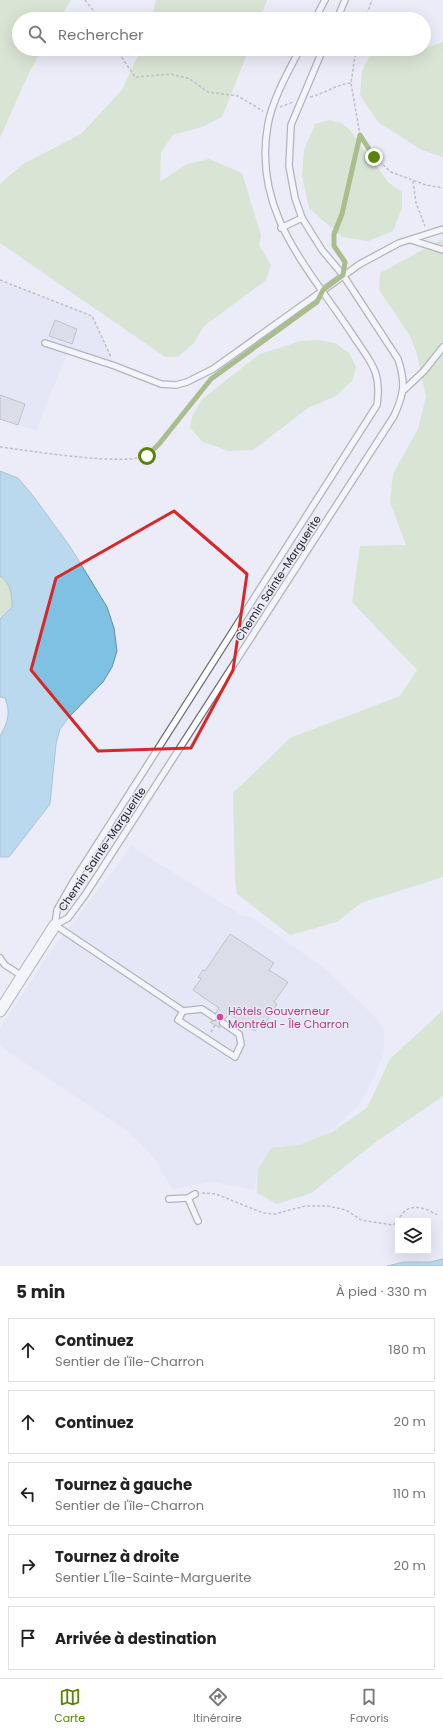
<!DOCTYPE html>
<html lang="fr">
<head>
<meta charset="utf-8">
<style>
  body { margin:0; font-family:Poppins,sans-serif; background:#f2f2f2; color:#222 }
  .controls { position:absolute; right:12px; bottom:12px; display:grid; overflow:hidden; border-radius:0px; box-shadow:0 4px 16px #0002 }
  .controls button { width:36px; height:36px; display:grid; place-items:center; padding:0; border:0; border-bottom:1px solid #e0e0e0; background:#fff; color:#222; font:20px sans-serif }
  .stop { position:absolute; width:12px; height:12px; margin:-9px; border:3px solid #5b8309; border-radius:50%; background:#fff }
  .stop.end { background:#5b8309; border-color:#fff; box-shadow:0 1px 4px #0008 }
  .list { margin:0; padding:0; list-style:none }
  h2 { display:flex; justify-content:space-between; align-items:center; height:52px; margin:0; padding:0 16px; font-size:17px }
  h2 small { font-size:13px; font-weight:400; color:#767676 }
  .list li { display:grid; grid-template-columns:26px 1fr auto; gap:12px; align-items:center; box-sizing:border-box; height:64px; margin:0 8px 8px; padding:0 8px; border:1px solid #e0e0e0; border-radius:0px }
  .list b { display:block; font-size:15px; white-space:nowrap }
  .list p { margin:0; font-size:13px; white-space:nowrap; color:#767676 }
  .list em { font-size:13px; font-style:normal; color:#767676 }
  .icon { flex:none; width:22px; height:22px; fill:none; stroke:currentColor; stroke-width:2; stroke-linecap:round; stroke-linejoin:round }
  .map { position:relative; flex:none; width:443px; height:1266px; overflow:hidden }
  .search { position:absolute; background:#fff; box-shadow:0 4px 16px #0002; left:12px; right:12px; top:12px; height:44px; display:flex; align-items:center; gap:10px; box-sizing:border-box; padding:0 14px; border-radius:22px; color:#767676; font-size:15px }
  .sheet { height:412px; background:#fff }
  nav { display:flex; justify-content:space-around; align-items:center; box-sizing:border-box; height:56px; border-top:1px solid #e0e0e0; background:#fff; font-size:11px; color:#767676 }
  nav a { display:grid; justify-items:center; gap:2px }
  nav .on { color:#5b8309 }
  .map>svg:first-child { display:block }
</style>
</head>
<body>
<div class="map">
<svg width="443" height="1266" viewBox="0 0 443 1266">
  <rect width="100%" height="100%" fill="#ebecf8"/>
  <g fill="#dee0f3" fill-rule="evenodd">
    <path d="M0 281 92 316 115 366 68 351 36 431 0 419ZM55 321 77 329 71 344 49 336Z"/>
    <polygon points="131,846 241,915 252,917 327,970 377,1019 384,1032 384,1052 378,1069 360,1104 319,1142 272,1152 263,1158 259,1167 254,1190 213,1182 172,1189 156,1161 146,1149 126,1130 7,1051 0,1044 0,1028 54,946 112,872"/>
  </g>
  <g fill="#c0d9a8">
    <polygon points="0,0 71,0 59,19 19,19 19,49 42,49 27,77 0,138"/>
    <polygon points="156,0 267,0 260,19 151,19"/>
    <polygon points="443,42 443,157 422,150 379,123 360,95 362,71 371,52 424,49"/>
    <polygon points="141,49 249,49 222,117 202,127 173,135 161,152 160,182 187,164 209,159 242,173 261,235 259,245 271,265 266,280 204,326 194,343 178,357 165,357 0,243 0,184 23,164 81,134 122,90"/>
    <polygon points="330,120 341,123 349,129 389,183 402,192 402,208 393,231 368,241 342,237 309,208 302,176 304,150 315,124"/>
    <polygon points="443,239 443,877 361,903 337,922 290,935 237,894 235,879 233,793 290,738 400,696 417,670 352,602 360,546 406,545 390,502 393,474 418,429 426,397 417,354 410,336 379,290 380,273"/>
    <polygon points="318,340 335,343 349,353 356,367 352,381 336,396 308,408 253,450 229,451 203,442 190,428 192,416 202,399 260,354 301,341"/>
    <path d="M0 576C11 583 12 595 12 606L0 619Z"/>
    <polygon points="443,1010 443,1096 376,1142 311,1193 277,1204 257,1193 258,1169 271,1148 299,1145 332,1132 367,1108 390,1059"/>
  </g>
  <g fill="#7ec1e3" stroke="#6190a9">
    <path d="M0 471 18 478 34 497 71 548 107 607 114 628 117 651 112 667 103 682 70 716 60 729 56 744 50 804 9 857H0V736C8 722 11 713 5 698L0 697V619L12 607C12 595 11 583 0 576Z"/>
    <polygon points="443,1259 443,1266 387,1266 404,1262 430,1262"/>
  </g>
  <g fill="#c8cad5" stroke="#8c8d97">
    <polygon points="55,320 77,329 72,344 49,336"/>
    <polygon points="0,395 25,404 18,425 0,419"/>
    <polygon points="230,934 274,963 269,970 288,982 274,1002 277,1004 266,1022 263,1020 255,1031 229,1014 225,1019 219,1021 220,1028 210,1022 218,1019 216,1013 219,1008 193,990 201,979 198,977 203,970 205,971"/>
  </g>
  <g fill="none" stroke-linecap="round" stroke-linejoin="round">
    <defs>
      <g id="lane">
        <polyline points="315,19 325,0"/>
        <polyline points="337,19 345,0"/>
        <polyline points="281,228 302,218"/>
        <polyline points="411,240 443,250"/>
        <polyline points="45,343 115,366 161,384 176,385 187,382 213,369 360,264 399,243 443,229"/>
        <polyline points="405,389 424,371 443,347"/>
        <path d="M55 925 68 918 85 895 394 416C404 394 406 383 398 359L343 275 322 250 302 218 295 198 289 166 291 125 323 49"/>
        <path d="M55 925 57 910 73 882 377 405C382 370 370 362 352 334 308 267 252 212 268 124 273 98 288 72 300 49"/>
        <polyline points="55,925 183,1011 202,1009 214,1017"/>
        <polyline points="0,958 5,965 22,976"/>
        <polyline points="183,1011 178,1020 235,1057 241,1044 239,1034 223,1023"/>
        <polyline points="188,1198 198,1221"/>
        <polyline points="169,1199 188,1198 195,1194"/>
      </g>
      <polyline id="street" points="0,1011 55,925"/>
    </defs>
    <use href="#lane" stroke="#6c6d77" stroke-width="8"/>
    <use href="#street" stroke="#6c6d77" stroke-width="13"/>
    <g stroke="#878890" stroke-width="1.5" stroke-dasharray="3 2" stroke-linecap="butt">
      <polyline points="85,0 100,19"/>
      <polyline points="365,19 372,0"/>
      <polyline points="116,49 135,77 171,74 190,79 208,92 238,96 263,111"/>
      <polyline points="356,49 351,83 360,135 374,157 391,172 426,185 443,188"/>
      <path d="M310 97C326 93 337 84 351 83"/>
      <polyline points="280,107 293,102"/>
      <polyline points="413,181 416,203 425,226"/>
      <polyline points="345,265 345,262 334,246 334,235 342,214 360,135"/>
      <polyline points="0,280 92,316 111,357"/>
      <path d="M0 447C26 450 132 468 148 454 173 433 188 402 211 379"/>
      <polyline points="211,1032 215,1025"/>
      <path d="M202 1193 216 1194 263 1213 275 1214 305 1206H328L346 1210 361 1220 393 1225C398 1221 400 1216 404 1212 413 1203 428 1209 437 1215"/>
    </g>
    <use href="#lane" stroke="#fff" stroke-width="5.5"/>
    <use href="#street" stroke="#fff" stroke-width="11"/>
  </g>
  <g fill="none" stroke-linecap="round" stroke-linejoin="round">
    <polyline stroke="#5b8309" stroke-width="5" points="147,456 159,444 211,379 317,302 323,290 343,275 345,262 334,246 334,234 342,214 360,135 374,157"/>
  </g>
  <path d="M0 0H443V1266H0ZM174 511 247 574 233 670 191 748 98 751 31 670 56 578Z" fill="#ebecf8" fill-opacity=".55" fill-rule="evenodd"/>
  <path fill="none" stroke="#d62828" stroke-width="3" stroke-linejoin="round" d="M174 511 247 574 233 670 191 748 98 751 31 670 56 578Z"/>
  <circle fill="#d1479c" stroke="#ebecf8" stroke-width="1.5" cx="220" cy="1017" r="4"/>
  <g text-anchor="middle" stroke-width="3" stroke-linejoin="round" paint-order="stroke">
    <g font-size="11" fill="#1e1e23" stroke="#ebecf8">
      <text transform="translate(278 578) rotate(-57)" y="4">Chemin Sainte-Marguerite</text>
      <text transform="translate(102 849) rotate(-56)" y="4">Chemin Sainte-Marguerite</text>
    </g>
    <g font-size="11" fill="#b23c85" stroke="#ebecf8" text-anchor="start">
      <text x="228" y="1015">Hôtels Gouverneur<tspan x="228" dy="13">Montréal - Île Charron</tspan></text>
    </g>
  </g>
</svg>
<div class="controls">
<button><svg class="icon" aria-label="layers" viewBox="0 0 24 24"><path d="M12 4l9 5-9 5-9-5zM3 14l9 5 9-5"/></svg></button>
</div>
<div class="stop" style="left:147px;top:456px"></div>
<div class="stop end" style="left:374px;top:157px"></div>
<div class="search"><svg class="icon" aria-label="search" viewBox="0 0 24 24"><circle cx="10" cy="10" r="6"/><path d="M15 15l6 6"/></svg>Rechercher</div>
</div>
<section class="sheet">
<h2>5 min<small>À pied · 330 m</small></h2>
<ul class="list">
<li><svg class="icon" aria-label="ahead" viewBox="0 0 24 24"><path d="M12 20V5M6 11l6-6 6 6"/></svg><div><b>Continuez</b><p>Sentier de l'île-Charron</p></div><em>180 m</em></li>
<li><svg class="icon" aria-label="ahead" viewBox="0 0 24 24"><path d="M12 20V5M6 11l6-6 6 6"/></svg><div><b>Continuez</b></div><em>20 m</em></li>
<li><svg class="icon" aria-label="left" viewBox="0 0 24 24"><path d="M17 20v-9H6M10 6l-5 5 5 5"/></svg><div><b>Tournez à gauche</b><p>Sentier de l'île-Charron</p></div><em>110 m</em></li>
<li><svg class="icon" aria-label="right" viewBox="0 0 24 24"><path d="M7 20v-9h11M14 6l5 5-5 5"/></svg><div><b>Tournez à droite</b><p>Sentier L'Île-Sainte-Marguerite</p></div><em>20 m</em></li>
<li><svg class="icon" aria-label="arrive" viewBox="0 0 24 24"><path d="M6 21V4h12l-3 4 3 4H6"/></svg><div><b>Arrivée à destination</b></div></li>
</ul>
</section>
<nav>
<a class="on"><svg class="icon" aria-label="map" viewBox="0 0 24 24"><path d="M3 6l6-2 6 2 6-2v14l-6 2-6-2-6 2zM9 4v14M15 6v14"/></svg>Carte</a>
<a><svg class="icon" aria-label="directions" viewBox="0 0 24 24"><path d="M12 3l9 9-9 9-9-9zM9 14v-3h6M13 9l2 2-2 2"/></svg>Itinéraire</a>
<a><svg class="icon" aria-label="saved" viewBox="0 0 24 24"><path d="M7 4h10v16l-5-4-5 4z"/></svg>Favoris</a>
</nav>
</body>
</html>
